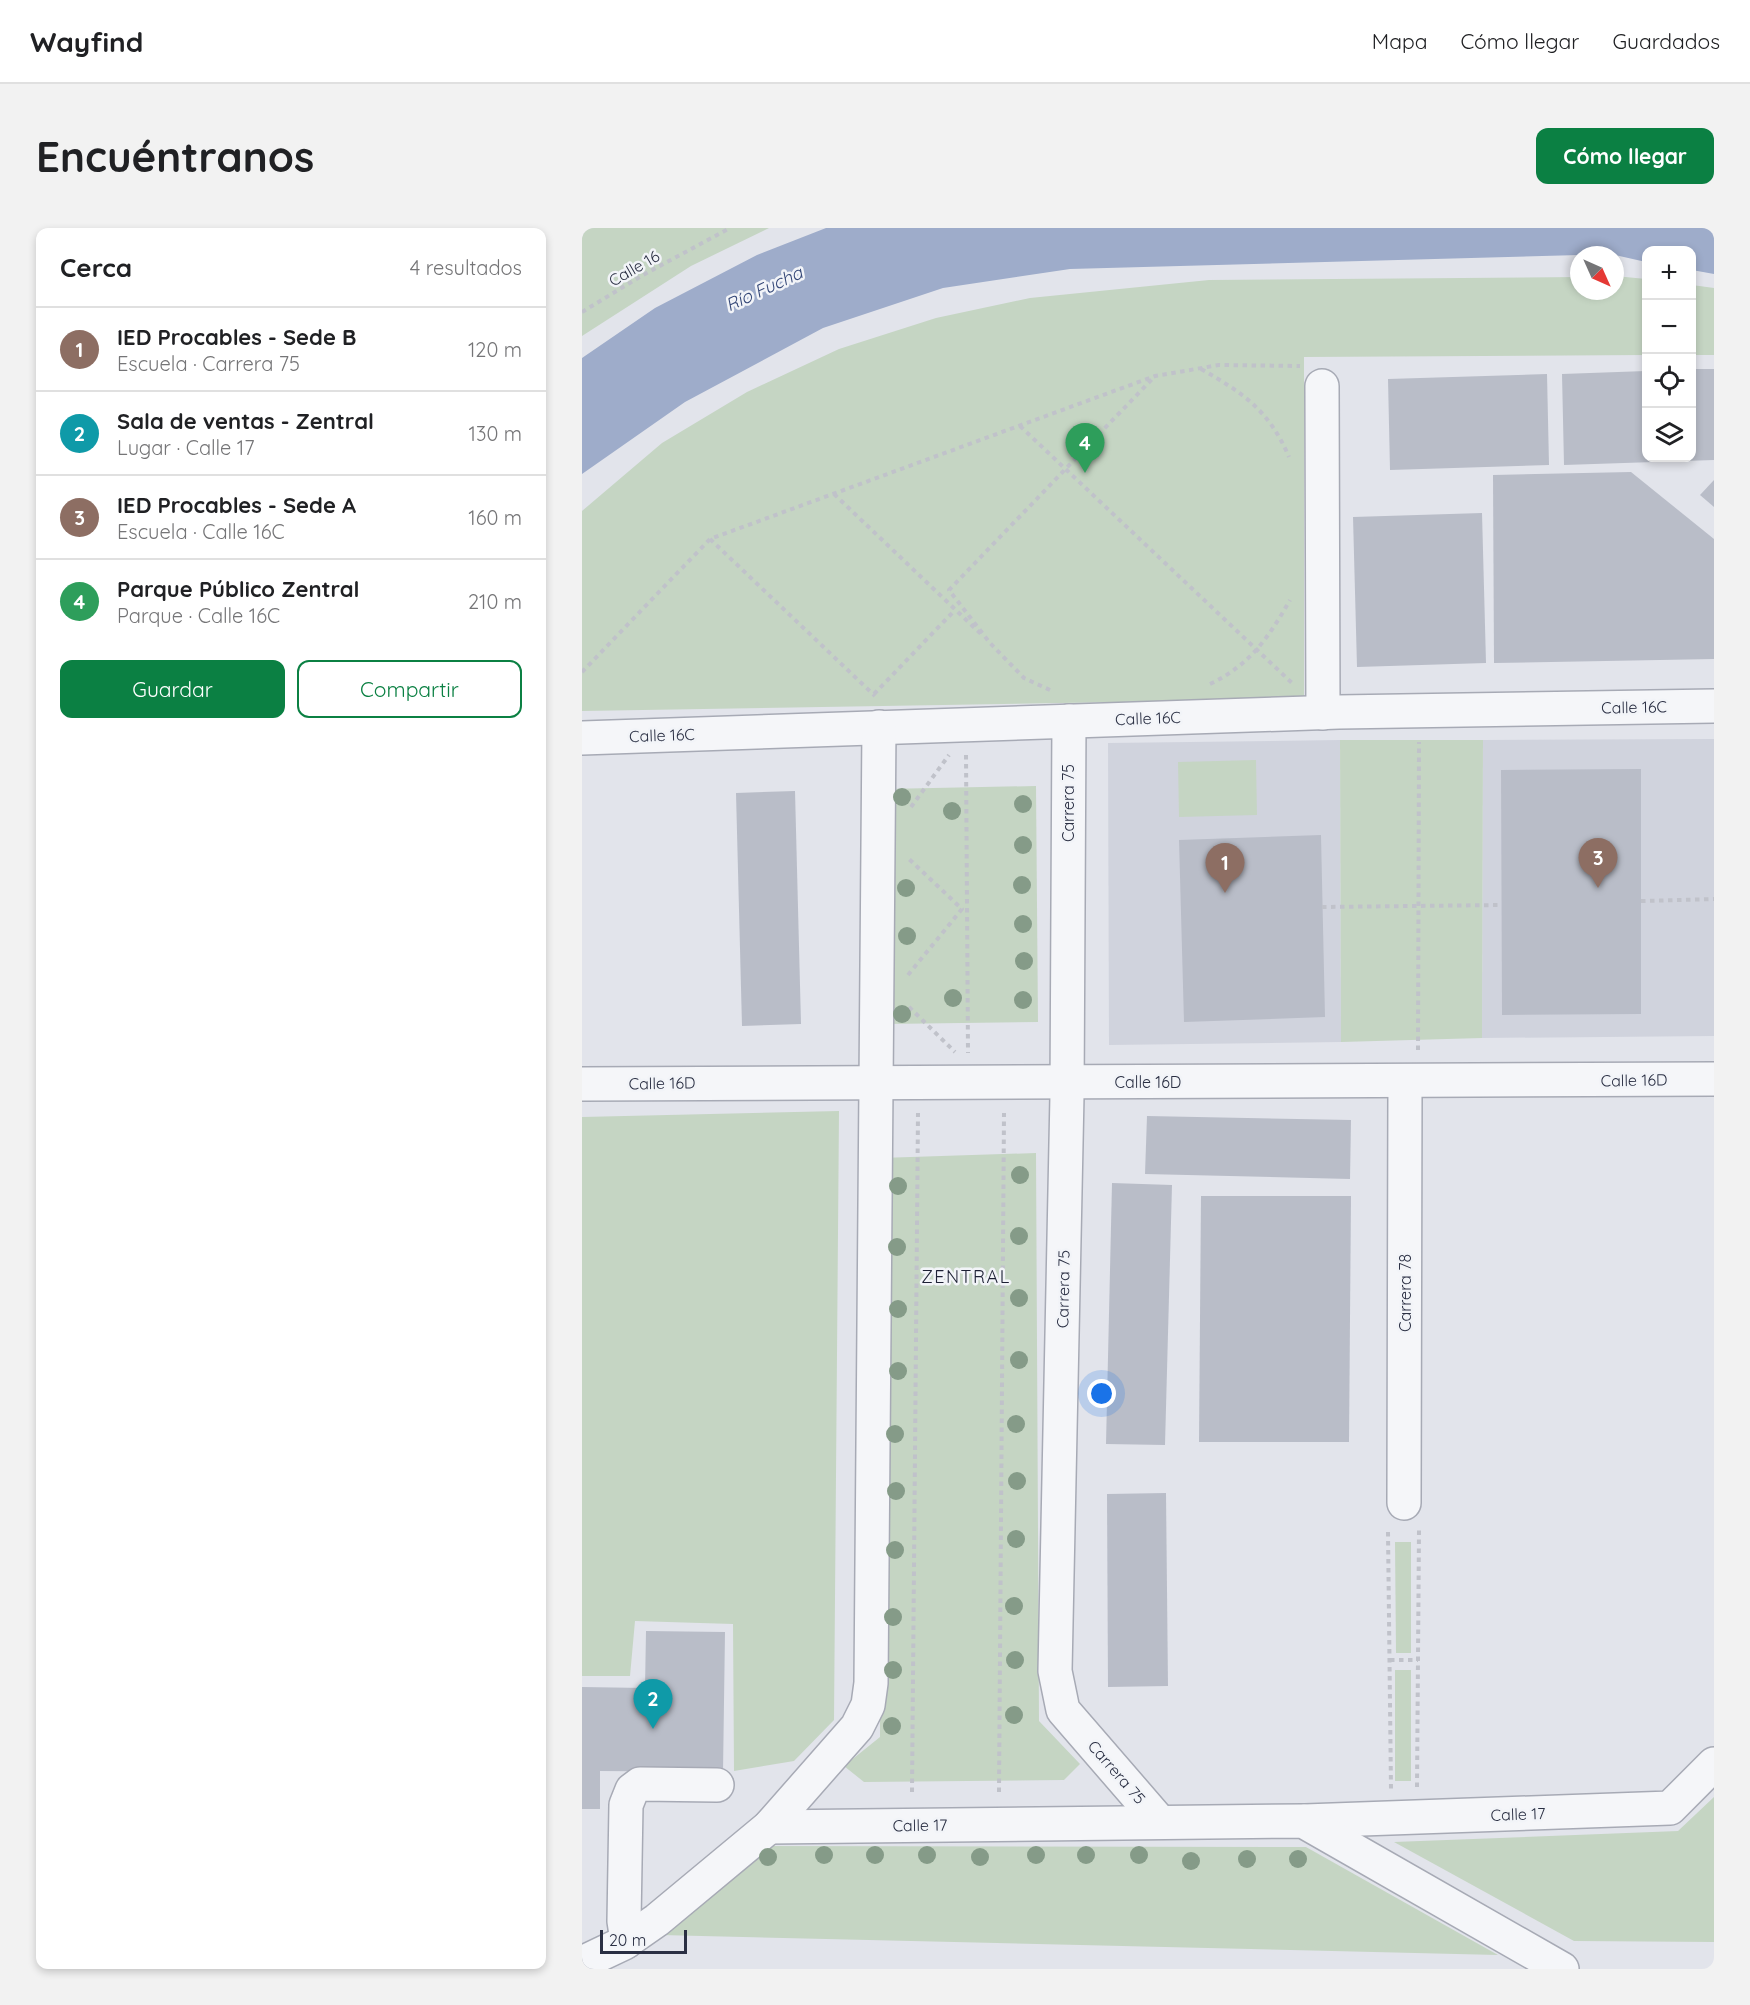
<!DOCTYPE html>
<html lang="es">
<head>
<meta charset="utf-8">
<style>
  body { margin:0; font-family:Quicksand,sans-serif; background:#f2f2f2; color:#202124 }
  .controls { position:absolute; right:18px; top:18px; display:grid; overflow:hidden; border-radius:12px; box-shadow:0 3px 9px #0003 }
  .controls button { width:54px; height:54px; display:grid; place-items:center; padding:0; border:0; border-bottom:2px solid #e0e0e0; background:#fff; color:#202124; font:30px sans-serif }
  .compass { position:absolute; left:988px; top:18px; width:54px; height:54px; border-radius:50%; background:#fff; box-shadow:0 3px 9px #0003; rotate:135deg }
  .scale { position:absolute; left:18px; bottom:15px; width:87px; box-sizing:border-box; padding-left:6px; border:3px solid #2a2f43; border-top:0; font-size:16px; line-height:21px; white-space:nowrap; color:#2a2f43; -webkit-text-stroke:4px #f2f4f8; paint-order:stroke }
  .you { position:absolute; left:520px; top:1166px; width:21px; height:21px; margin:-15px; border:4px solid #fff; border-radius:50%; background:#1a73e8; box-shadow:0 0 0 9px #1a73e833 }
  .badge { display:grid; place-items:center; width:39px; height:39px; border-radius:50%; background:#0b8043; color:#fff; font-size:20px; font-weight:700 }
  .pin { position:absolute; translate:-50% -50px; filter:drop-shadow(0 2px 3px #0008) }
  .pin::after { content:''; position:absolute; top:32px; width:21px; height:18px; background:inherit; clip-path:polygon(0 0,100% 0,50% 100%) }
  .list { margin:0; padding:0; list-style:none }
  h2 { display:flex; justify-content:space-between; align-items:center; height:78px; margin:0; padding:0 24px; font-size:26px }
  h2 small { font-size:20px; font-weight:400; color:#757577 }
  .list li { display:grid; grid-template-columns:39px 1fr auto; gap:18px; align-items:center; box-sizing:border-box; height:84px; padding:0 24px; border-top:2px solid #e0e0e0 }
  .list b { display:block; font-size:22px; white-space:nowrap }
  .list p { margin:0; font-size:20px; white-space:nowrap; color:#757577 }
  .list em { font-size:20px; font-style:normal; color:#757577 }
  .actions { display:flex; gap:12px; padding:18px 24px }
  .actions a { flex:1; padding:14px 0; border:2px solid #0b8043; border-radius:12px; text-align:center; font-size:21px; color:#0b8043 }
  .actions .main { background:#0b8043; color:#fff }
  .icon { flex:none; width:33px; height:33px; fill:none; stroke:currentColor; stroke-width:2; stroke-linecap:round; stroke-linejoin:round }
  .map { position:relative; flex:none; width:1132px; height:1741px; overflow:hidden; border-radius:12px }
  header { display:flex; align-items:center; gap:36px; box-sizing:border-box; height:84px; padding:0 30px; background:#fff; border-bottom:2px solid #e0e0e0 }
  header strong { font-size:28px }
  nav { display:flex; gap:33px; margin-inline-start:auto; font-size:21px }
  .intro { display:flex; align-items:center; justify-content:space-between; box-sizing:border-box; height:144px; padding:0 36px }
  h1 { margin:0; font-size:42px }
  .button { padding:15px 27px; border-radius:12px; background:#0b8043; color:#fff; font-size:21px; font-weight:700 }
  main { display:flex; gap:36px; padding:0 36px }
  aside { flex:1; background:#fff; border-radius:12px; box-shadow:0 3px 9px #0003 }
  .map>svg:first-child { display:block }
</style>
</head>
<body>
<header>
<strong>Wayfind</strong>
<nav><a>Mapa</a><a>Cómo llegar</a><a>Guardados</a></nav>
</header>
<div class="intro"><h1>Encuéntranos</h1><a class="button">Cómo llegar</a></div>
<main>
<aside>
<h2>Cerca<small>4 resultados</small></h2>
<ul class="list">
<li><span class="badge" style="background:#8d6e63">1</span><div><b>IED Procables - Sede B</b><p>Escuela · Carrera 75</p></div><em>120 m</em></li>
<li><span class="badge" style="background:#0f9aa8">2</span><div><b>Sala de ventas - Zentral</b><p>Lugar · Calle 17</p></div><em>130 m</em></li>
<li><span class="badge" style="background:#8d6e63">3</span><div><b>IED Procables - Sede A</b><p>Escuela · Calle 16C</p></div><em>160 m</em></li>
<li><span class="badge" style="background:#2e9e5b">4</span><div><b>Parque Público Zentral</b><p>Parque · Calle 16C</p></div><em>210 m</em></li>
</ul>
<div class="actions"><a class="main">Guardar</a><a>Compartir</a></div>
</aside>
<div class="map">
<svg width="1132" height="1741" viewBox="0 0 1132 1741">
  <rect width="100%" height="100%" fill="#e2e4eb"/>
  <g fill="#d0d3dd">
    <polygon points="1132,511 1132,808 900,810 901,512"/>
    <polygon points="758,512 759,814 527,817 526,515"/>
  </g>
  <g fill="#c5d5c3">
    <polygon points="0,0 187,0 109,38 0,108"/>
    <polygon points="1033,48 1064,51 1064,127 722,129 722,471 0,483 0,283 80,215 165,164 257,121 354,90 448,70 627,52 997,49 997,63 1033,63"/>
    <polygon points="1110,57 1132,60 1132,127 1110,127"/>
    <polygon points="758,512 901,512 900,810 759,814"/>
    <polygon points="674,532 675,587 597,589 596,534"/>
    <polygon points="454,558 456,794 305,796 303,561"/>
    <polygon points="257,883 252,1492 212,1533 152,1543 151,1396 53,1393 48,1448 0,1448 0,889"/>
    <polygon points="454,925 457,1493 498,1536 482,1552 282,1554 262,1538 298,1509 298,930"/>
    <polygon points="813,1314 829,1314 829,1425 814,1425"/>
    <rect x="813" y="1442" width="16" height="111"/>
    <polygon points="1132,1569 1132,1714 992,1713 812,1614 1096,1603"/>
    <polygon points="182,1618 724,1619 916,1727 78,1707"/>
  </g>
  <polygon fill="#9eacca" points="244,0 1132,0 1132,46 1110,42 1110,22 1064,22 1064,34 1033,27 997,27 488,41 361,60 241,100 103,174 0,246 0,130 73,80 175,27"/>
  <g fill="#b9bdc8">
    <polygon points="1110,141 1132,141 1132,232 982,237 980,146 1064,143 1064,230 1110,230"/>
    <polygon points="965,146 967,237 808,242 806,151"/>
    <polygon points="1049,244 1132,311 1132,431 912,435 911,247"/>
    <polygon points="1132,252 1132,279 1118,267"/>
    <polygon points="900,285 904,435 775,439 771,289"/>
    <polygon points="1059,541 1059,786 920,787 919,542"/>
    <polygon points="213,563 219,796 160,798 154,565"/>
    <polygon points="739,607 743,789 602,794 597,612"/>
    <polygon points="565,888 769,892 768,951 563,946"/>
    <polygon points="530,955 590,957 583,1217 524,1216"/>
    <polygon points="619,968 769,968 767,1214 617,1214"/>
    <polygon points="584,1265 586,1458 526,1459 525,1266"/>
    <polygon points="64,1403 143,1404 141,1544 18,1543 18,1581 0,1581 0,1459 63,1460"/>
  </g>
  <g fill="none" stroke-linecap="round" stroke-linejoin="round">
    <defs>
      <g id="minor">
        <polyline points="740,158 741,485"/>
        <polyline points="487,493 485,867 473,1443 481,1482 577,1593"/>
        <polyline points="0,510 757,484 1132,478"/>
        <polyline points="0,856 1132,851"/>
        <polyline points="822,1275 823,854"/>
        <polyline points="723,1593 1088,1580 1132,1536"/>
        <polyline points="187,1599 721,1593 980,1741"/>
        <polyline points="45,1713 42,1693 44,1577 50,1562 58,1556 135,1557"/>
        <polyline points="0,1735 42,1715 75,1692 187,1599 275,1499 286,1477 289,1455 297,499"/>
      </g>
    </defs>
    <use href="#minor" stroke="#a7aab5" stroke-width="36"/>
    <g stroke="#c0c2ca" stroke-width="4" stroke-dasharray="4.5 4.5" stroke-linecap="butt">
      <polyline points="0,84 61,47 148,0"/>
      <path d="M619 141C661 165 687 182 707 229"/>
      <polyline points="438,198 710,455"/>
      <polyline points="252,266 399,406"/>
      <polyline points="128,311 293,468"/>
      <polyline points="0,444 128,311 573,148 637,137 718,138"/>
      <path d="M628 456C668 437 687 409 708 372"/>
      <polyline points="468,462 442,450 408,415 367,362 573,148"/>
      <polyline points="292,466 373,382"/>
      <polyline points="384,527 386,825"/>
      <polyline points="329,579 367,527"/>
      <polyline points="1059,673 1132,671"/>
      <polyline points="326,747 380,681 327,631"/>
      <polyline points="327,779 373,824"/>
      <polyline points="836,822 837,514"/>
      <polyline points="806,1304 809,1561"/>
      <polyline points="808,1432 836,1432"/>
      <polyline points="835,1559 837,1302"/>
      <polyline points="330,1564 336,885"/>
      <polyline points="417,1564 422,885"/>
    </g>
    <use href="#minor" stroke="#f5f6f9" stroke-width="33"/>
    <polyline stroke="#c0c2ca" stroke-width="4" stroke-dasharray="4.5 4.5" stroke-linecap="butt" points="740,679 920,677"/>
  </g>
  <g fill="#859b88">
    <circle cx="320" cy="569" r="9"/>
    <circle cx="441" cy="576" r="9"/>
    <circle cx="370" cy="583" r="9"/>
    <circle cx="441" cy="617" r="9"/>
    <circle cx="440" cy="657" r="9"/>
    <circle cx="324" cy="660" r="9"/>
    <circle cx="441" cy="696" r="9"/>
    <circle cx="325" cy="708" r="9"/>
    <circle cx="442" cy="733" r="9"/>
    <circle cx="371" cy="770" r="9"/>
    <circle cx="441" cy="772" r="9"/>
    <circle cx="320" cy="786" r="9"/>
    <circle cx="438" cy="947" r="9"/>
    <circle cx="316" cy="958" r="9"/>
    <circle cx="437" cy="1008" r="9"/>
    <circle cx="315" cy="1019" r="9"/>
    <circle cx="437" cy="1070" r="9"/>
    <circle cx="316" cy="1081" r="9"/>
    <circle cx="437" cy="1132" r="9"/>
    <circle cx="316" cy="1143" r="9"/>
    <circle cx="434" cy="1196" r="9"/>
    <circle cx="313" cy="1206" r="9"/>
    <circle cx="435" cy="1253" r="9"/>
    <circle cx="314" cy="1263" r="9"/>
    <circle cx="434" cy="1311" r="9"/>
    <circle cx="313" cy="1322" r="9"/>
    <circle cx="432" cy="1378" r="9"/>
    <circle cx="311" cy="1389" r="9"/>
    <circle cx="433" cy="1432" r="9"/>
    <circle cx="311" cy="1442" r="9"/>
    <circle cx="432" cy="1487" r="9"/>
    <circle cx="310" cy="1498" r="9"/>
    <circle cx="242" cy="1627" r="9"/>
    <circle cx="293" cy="1627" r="9"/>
    <circle cx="345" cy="1627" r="9"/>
    <circle cx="454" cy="1627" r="9"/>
    <circle cx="504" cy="1627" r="9"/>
    <circle cx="557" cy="1627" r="9"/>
    <circle cx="186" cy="1629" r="9"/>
    <circle cx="398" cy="1629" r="9"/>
    <circle cx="665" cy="1631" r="9"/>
    <circle cx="716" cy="1631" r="9"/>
    <circle cx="609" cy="1633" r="9"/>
  </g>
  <g text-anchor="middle" stroke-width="5" stroke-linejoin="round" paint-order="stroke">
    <g font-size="16" fill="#2a2f43" stroke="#f2f4f8">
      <text transform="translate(52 40) rotate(-30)" y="6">Calle 16</text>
      <text transform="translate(1052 479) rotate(-1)" y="6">Calle 16C</text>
      <text transform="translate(566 490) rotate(-2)" y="6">Calle 16C</text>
      <text transform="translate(80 507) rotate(-2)" y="6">Calle 16C</text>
      <text transform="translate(486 575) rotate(-90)" y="6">Carrera 75</text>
      <text transform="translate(1052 852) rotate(-1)" y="6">Calle 16D</text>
      <text x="566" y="860">Calle 16D</text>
      <text transform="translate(80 855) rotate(-1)" y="6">Calle 16D</text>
      <text transform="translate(481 1061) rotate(-89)" y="6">Carrera 75</text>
      <text transform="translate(823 1065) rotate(-90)" y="6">Carrera 78</text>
      <text transform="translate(535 1544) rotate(49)" y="6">Carrera 75</text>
      <text transform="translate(936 1586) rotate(-2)" y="6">Calle 17</text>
      <text transform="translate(338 1597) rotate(-1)" y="6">Calle 17</text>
    </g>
    <g font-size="18" font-style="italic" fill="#344777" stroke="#f2f4f8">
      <text transform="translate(182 61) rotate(-25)" y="6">Río Fucha</text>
    </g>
    <g font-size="18" letter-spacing="1.5" fill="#1c2034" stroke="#f2f4f8">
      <text x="384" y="1055">ZENTRAL</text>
    </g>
  </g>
</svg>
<div class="controls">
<button>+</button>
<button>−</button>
<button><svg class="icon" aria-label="locate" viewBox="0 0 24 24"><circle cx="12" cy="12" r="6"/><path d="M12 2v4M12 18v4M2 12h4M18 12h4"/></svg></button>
<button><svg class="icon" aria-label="layers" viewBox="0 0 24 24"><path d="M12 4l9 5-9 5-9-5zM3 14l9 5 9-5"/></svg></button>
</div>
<svg class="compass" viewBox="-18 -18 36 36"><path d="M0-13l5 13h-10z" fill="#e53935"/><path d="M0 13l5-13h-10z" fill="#757577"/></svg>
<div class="scale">20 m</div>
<div class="you"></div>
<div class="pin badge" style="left:643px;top:665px;background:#8d6e63">1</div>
<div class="pin badge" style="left:71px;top:1501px;background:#0f9aa8">2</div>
<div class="pin badge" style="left:1016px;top:660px;background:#8d6e63">3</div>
<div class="pin badge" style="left:503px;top:245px;background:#2e9e5b">4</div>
</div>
</main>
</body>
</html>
